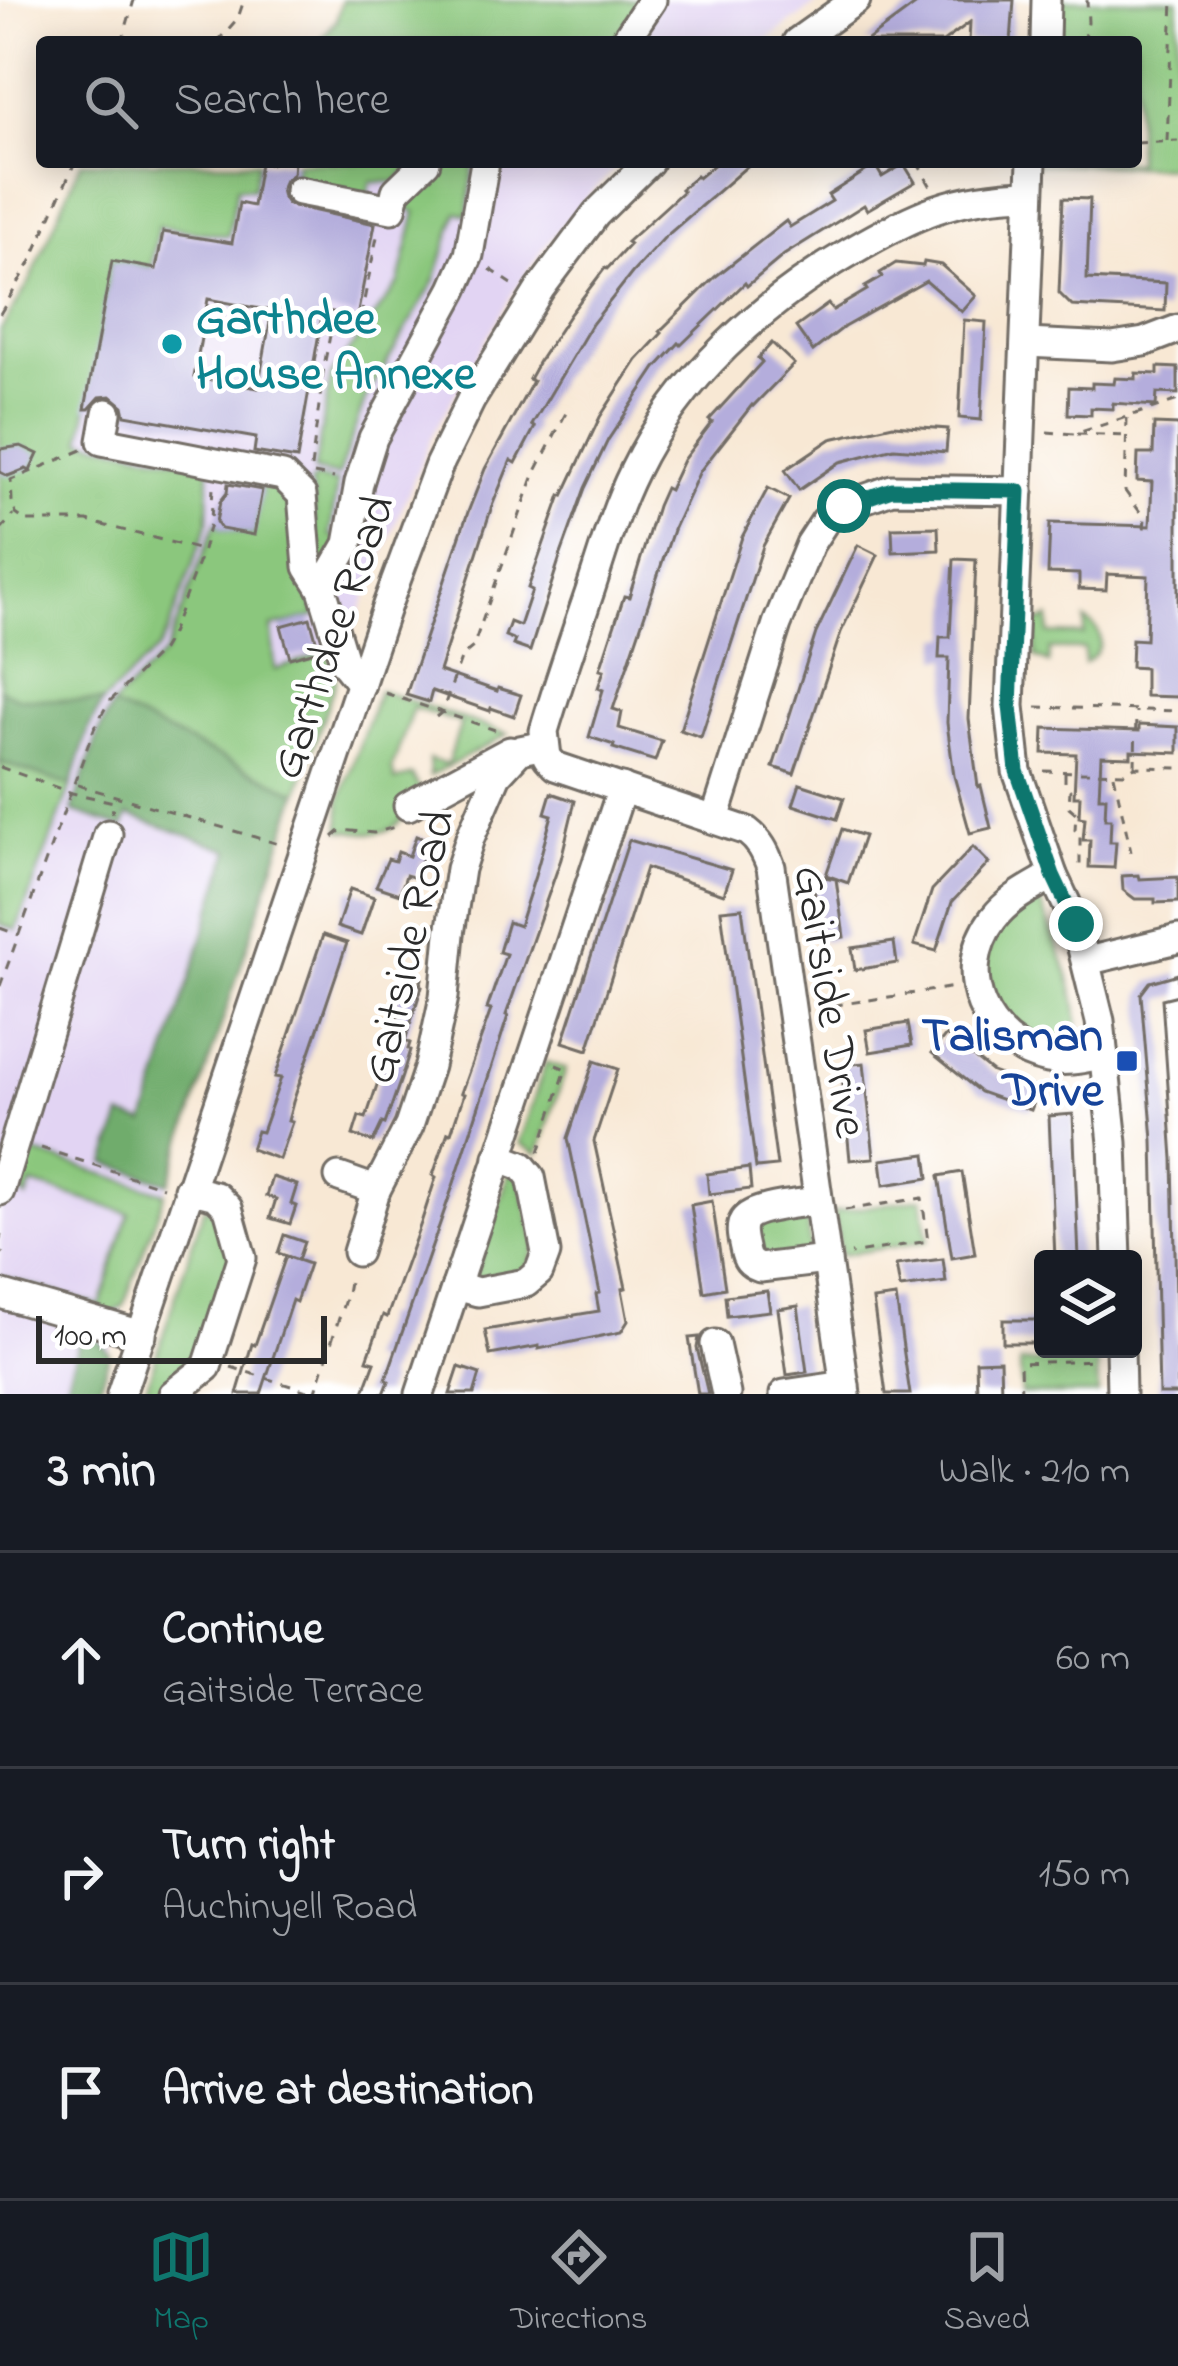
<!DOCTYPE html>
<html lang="en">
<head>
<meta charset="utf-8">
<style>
  body { margin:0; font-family:"Indie Flower",sans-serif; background:#242831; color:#f1f3f6 }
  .controls { position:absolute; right:36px; bottom:36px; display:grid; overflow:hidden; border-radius:12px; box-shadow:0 6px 30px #0003 }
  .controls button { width:108px; height:108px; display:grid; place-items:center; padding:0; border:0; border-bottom:3px solid #363941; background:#171b24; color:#f1f3f6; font:60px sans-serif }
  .scale { position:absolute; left:36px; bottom:30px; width:291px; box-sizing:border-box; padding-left:12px; border:6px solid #2b2b2b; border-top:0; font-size:33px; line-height:42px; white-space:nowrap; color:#2b2b2b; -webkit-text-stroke:9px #fff; paint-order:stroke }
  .stop { position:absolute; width:36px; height:36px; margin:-27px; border:9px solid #0f766e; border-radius:50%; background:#fff }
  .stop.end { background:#0f766e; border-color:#fff; box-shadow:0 3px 12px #0008 }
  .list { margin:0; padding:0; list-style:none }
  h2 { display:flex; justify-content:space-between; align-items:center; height:156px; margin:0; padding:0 48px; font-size:51px }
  h2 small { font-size:39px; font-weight:400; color:#9ea1a6 }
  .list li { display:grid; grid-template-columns:78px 1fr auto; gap:36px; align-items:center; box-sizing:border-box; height:216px; padding:0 48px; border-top:3px solid #363941 }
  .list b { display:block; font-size:45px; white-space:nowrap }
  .list p { margin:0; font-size:39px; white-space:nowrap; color:#9ea1a6 }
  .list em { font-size:39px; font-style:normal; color:#9ea1a6 }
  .icon { flex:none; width:66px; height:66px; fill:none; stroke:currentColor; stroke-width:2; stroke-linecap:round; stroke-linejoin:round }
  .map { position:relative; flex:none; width:1178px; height:1394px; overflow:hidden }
  .search { position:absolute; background:#171b24; box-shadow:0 6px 30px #0003; left:36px; right:36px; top:36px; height:132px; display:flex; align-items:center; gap:30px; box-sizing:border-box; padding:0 42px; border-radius:12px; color:#9ea1a6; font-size:45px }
  .sheet { height:804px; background:#171b24 }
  nav { display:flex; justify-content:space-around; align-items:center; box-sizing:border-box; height:168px; border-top:3px solid #363941; background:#171b24; font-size:33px; color:#9ea1a6 }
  nav a { display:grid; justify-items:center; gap:6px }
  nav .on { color:#0f766e }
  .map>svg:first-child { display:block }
</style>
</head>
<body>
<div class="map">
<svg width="1178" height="1394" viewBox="0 0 1178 1394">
  <rect width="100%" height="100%" fill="#fff"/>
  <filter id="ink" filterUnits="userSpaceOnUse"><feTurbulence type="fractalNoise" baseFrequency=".00833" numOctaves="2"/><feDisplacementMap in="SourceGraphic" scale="24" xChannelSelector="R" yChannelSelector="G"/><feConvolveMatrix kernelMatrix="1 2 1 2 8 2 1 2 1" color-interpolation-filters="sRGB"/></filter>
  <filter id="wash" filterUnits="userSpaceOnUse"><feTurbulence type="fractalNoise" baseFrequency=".004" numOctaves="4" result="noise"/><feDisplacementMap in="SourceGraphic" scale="48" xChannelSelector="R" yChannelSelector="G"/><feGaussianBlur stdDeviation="2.7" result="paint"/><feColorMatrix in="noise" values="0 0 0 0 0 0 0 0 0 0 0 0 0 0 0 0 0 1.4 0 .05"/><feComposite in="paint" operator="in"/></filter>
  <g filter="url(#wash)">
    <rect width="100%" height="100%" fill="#f8e8d4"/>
    <g fill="#e2d4f3">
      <polygon points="342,0 822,0 764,42 319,42 336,21"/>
      <polygon points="81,162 621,162 586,198 545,246 511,296 432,435 346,646 327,653 336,680 165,1193 123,1306 97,1394 0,1394 0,331 30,281"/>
    </g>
    <g fill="#8bc77d" stroke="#5b7954" stroke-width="3">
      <polygon points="342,0 631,1 643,0 613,42 319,42 336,21"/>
      <polygon points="1046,0 1178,0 1178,167 1032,164 1136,162 1136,42 1045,42"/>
      <polygon points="81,162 258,162 253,189 237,187 228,236 158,226 151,268 112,262 82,440 209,466 208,523 167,634 159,648 103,702 19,698 0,689 0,331 30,281"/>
      <polygon points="296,162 416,162 396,182 371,182 367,196 294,183"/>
      <polygon points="437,162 474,162 468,215 457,212 435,280 365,400 338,476 314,471 331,375 399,283 416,212 399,207"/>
      <path d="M264 477 294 504C292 552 299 573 317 616L272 627 275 670 327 652 336 680 298 793 112 706 166 652 216 522 221 529 253 535Z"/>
      <polygon points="316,478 337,483 330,535 342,541 325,566 315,562 314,498 310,483"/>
      <path d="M1049 618V634L1084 635 1085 620C1107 631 1104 652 1084 663V649H1050L1049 663 1035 657 1036 623Z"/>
      <path d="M379 690 508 734 430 776 429 759 447 765 461 723 413 708 392 768 395 781 412 775 420 789C399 832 390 838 341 830L340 800Z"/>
      <polygon points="0,762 71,786 16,930 0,924"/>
      <path d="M1038 896C1052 933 1090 1012 1074 1048L1048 1052 994 1018 984 961 997 928Z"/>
      <polygon points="546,1062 566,1069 538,1154 519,1143"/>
      <path d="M29 1151 165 1193 123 1307 111 1314 0 1281V1276L100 1306 129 1213 32 1184 27 1198C14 1186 12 1178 17 1162L25 1164Z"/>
      <polygon points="509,1174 519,1174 536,1245 525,1276 487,1284 474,1278"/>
      <polygon points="922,1198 928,1241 841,1255 834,1212"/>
      <polygon points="204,1207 221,1214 236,1259 198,1365 162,1394 144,1394"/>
      <polygon points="805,1211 811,1254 763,1259 753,1251 751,1225"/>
      <polygon points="1097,1360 1098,1394 1021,1394 1020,1363"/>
    </g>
    <g fill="#70ac6c" stroke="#4e6c4c" stroke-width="3">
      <polygon points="0,689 19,698 103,702 89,728 71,786 0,762"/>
      <polygon points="112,706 298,793 169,1183 106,1163 122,1116 145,1123 230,850 128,815 123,828 72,811 99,732"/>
      <path d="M81 1335C95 1338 102 1342 110 1354L97 1394H63Z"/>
    </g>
    <g id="blocks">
      <g fill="#b4addc" fill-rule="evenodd">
        <polygon points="922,0 1014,0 1011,42 969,42 970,22 943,42 865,42"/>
        <path d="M272 162H294L293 174 285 180 281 189 283 198 288 205 375 224 357 317 323 310 297 459 254 452 256 438 125 415 123 406 111 396 100 397 89 409H85L112 261 156 269 163 232 232 243 239 203 253 206 260 163 271 164ZM208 299 272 311 258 388 194 377Z"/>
        <polygon points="717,162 752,162 665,237 632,273 592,324 532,425 535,427 516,463 511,460 492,506 439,671 497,691 498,688 521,695 514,716 491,708 490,711 432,691 429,702 406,695 468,512 485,469 533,381 529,379 539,361 570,314 605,268 607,269 630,244 627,242 683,191 681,189 696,176 698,178"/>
        <polygon points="904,164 915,182 867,210 864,205 784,255 747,286 745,283 681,345 679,343 656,368 608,440 585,488 560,557 530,651 513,645 515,640 505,636 510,622 520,626 532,590 528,588 561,495 563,496 600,417 637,360 662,333 660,331 715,277 786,221 790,227 832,201 828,195 875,165 882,177"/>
        <polygon points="1063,198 1090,199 1087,279 1166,283 1165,311 1072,306 1059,293"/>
        <polygon points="924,262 941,265 976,296 962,312 926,281 844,327 813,351 796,327 828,304 833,310 867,290 865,287 882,277 880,273 896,263 923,266"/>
        <polygon points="964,320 986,322 981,420 959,418"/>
        <polygon points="772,343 794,364 753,406 752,405 700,471 673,530 613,709 622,712 619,728 662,741 655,761 613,748 614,745 589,737 603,690 598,688 604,670 600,669 624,596 629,597 657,506 665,488 669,490 683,460 712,422 709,420 762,362 758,358"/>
        <polygon points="1158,367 1178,368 1178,394 1157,393 1156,406 1113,403 1113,409 1091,408 1091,415 1068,414 1069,387 1092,388 1092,383 1114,384 1115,378 1136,379 1136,373 1158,374"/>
        <polygon points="1154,424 1178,425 1178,697 1145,696 1145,668 1131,667 1132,639 1146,640 1148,576 1107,574 1106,590 1079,589 1079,574 1048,573 1050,523 1150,526 1152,482 1137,481 1138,454 1153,454"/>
        <polygon points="893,425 948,429 946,452 894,448 840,462 799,490 785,470 831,439"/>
        <polygon points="21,446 38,454 30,471 26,469 8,476 0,472 0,449"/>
        <polygon points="228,484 262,490 254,535 221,529 216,522 220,502 227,493"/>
        <polygon points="768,488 789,499 763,546 701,737 680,730 742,537"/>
        <polygon points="938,527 939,550 893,552 892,528"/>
        <polygon points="858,545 878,555 841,632 794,774 773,767 816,633"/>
        <polygon points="954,559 976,560 969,719 978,787 981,786 991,828 970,833 954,776 947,723 949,658 939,658 940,637 950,637"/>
        <polygon points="310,618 319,650 290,658 281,626"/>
        <polygon points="1139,725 1178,727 1178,753 1131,751 1131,757 1101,756 1099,797 1106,797 1105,819 1111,819 1110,842 1116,842 1114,868 1089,867 1090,840 1083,840 1085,818 1079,817 1080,796 1074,796 1076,754 1043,753 1044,728 1139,731"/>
        <polygon points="800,784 844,798 837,819 793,805"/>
        <polygon points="551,793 575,801 561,859 506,1015 508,1016 454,1183 386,1379 389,1381 384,1394 363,1394 375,1362 367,1360 383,1315 387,1317 421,1223 436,1177 433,1175 448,1132 451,1133 464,1094 461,1093 491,1010 487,1009 506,954 499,952 508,922 519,926 535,876 552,815 545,813"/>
        <polygon points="842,829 864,836 848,883 826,875"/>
        <polygon points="416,836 438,844 431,863 422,860 416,878 406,875 400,894 376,886 388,859 395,861 398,852 409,856"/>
        <polygon points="629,840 732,870 724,894 646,868 588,1050 563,1042"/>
        <polygon points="973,847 989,863 952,902 936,951 914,945 932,890"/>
        <polygon points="812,875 836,879 844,937 822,941"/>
        <polygon points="1139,875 1140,879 1178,877 1178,902 1155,903 1155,899 1135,899 1123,890 1122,876"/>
        <polygon points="350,889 374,897 361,935 337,927"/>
        <polygon points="742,908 777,1166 756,1168 721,910"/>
        <polygon points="323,935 347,943 293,1102 288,1121 292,1122 279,1159 251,1149 257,1131 262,1132 281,1078 275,1077"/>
        <polygon points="894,942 897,963 855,970 852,948"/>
        <polygon points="403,973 422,979 420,985 422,986 405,1041 410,1043 408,1049 410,1050 402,1076 385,1124 382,1123 373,1142 353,1135 359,1116 366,1118 380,1076 399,1014 395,1013"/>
        <polygon points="1178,974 1178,995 1162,999 1173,1159 1178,1394 1159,1394 1153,1140 1141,994 1150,982"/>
        <polygon points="908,1023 912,1045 870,1052 866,1030"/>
        <polygon points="946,1035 992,1072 1039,1089 1031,1110 980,1092 932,1053"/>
        <polygon points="594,1061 618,1069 594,1141 626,1288 622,1289 628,1321 621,1332 539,1349 539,1346 490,1355 485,1330 599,1311 596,1294 600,1293 568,1138"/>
        <polygon points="864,1063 874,1158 850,1160 841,1065"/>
        <polygon points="1073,1114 1079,1259 1055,1259 1049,1116"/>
        <polygon points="926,1154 929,1178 884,1185 881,1160"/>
        <polygon points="749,1168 751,1189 709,1194 707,1174"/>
        <polygon points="962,1172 975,1254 952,1258 939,1176"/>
        <polygon points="272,1177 297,1185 291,1204 296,1206 290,1224 270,1218 276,1199 266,1196"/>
        <polygon points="712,1201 725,1288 704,1292 691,1205"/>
        <polygon points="284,1235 304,1242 298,1260 278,1253"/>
        <polygon points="286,1256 309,1264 296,1302 292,1300 261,1394 237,1394 252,1344 255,1345"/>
        <polygon points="943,1259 946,1282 900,1288 896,1265"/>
        <polygon points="767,1291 770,1311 727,1316 725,1296"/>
        <polygon points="896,1297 904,1354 910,1394 886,1394 873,1300"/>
        <polygon points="798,1306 807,1372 787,1375 778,1309"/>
        <rect x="1003" y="1320" width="40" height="23"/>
        <polygon points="699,1337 697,1348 708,1394 698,1394 689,1338"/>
        <polygon points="1000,1360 1001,1394 977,1394 976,1361"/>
        <polygon points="459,1367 480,1374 474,1394 450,1394"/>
      </g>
    </g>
  </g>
  <g filter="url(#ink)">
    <use href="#blocks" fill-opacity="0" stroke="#736d66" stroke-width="3"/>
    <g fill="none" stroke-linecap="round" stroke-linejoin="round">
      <defs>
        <g id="minor">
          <polyline points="624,42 652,0"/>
          <polyline points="797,42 856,0"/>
          <polyline points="1045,42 1046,0"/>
          <polyline points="1032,162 1010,706 1017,771 1053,875 1076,924 1100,1021 1113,1143 1117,1259"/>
          <polyline points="299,191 392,209 396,191 426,162"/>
          <polyline points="1026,343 1112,347 1144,342 1178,329"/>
          <polyline points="107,413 102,441 283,476 302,495 308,567 322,589"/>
          <polyline points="361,684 345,664 322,589 348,544 359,483 373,438 454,289 469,255 485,162"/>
          <polyline points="408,806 510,751"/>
          <polyline points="715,819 777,624 810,544 825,521 844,506 892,489 1019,491"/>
          <path d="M1053 875C1031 888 1009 898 993 919 953 973 984 1046 1048 1059 1066 1063 1086 1058 1104 1055"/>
          <polyline points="1087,961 1178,939"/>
          <polyline points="339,1177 376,1190"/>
          <polyline points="0,1191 108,834"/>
          <path d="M817 1201C800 1204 754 1206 744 1220 739 1228 742 1239 744 1248 746 1260 749 1264 760 1268L826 1260"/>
          <polyline points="357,1252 376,1190 409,1126 429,1066 444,997 450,934 460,869 470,838 497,775 520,750 545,745"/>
          <polyline points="456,1286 478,1292 526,1283 539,1272 546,1253 531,1177 522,1166 498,1157"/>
          <polyline points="0,1294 142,1335"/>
          <polyline points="715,1344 726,1394"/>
          <polyline points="1120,1349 1121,1394"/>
          <polyline points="121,1394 387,605 439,465 471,400 540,289 596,214 649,162"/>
          <polyline points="173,1394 207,1367 242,1258 228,1208 216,1196 188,1189"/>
          <polyline points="420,1394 622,788"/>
          <polyline points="784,1394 845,1385"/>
          <path d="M846 1394 771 867C765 851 760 841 747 831L555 766 547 757 544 731C558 684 574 638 590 591 603 551 615 509 634 471 679 378 762 303 850 252 913 215 955 195 1030 194"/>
        </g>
      </defs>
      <use href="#minor" stroke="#736d66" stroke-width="33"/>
      <g stroke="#736d66" stroke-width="3" stroke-dasharray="9 9" stroke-linecap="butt">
        <polyline points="122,42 134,0"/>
        <polyline points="217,42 238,18 244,0"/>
        <polyline points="1084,42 1088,23 1087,0"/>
        <polyline points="1167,141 1173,0"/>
        <polyline points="1136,143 1178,141"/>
        <polyline points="917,162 931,187"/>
        <polyline points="490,269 512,284"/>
        <polyline points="0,314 30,263 75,162"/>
        <polyline points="1127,418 1125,491 1145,519 1144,529"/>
        <polyline points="1047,432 1075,434 1178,400"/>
        <polyline points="1077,434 1126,436"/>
        <polyline points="82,450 11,480 12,501 16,514 26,521 87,521 201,550"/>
        <polyline points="311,468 324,366 333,320 360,320 378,232"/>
        <polyline points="314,474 334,478"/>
        <polyline points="0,530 14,515"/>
        <polyline points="385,693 495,730"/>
        <polyline points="1036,707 1178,711"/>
        <polyline points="436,717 442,712 462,656 473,647 534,475 567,411"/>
        <polyline points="0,767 72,793 114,802 112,813"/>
        <polyline points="1135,767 1136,711"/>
        <polyline points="1044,771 1124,773 1135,767 1178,768"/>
        <polyline points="1065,773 1065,785 1070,790 1069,807 1076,813 1075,830 1080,835 1080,870"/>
        <polyline points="1114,775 1131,852"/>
        <polyline points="78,785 282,845"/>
        <polyline points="333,837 341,830 374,833 398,826"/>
        <polyline points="0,928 19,935"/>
        <polyline points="0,986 94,729 108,703 162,650 170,636 203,550 211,520 213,488"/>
        <polyline points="816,1008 955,987"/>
        <polyline points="41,1148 163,1187"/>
        <polyline points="539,1152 566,1069 556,1065"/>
        <polyline points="845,1210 922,1198 928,1241 851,1254"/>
        <polyline points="0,1241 1,1234"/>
        <polyline points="0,1251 3,1254"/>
        <polyline points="231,1367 313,1393"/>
        <polyline points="315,1394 347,1293 350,1276"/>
        <polyline points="1021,1394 1020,1363 1095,1360"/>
      </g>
      <use href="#minor" stroke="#fff" stroke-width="27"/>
    </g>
  </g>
  <g fill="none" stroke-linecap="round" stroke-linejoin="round" filter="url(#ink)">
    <polyline stroke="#0f766e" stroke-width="15" points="844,506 892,489 1019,491 1010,706 1017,771 1053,875 1076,924"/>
  </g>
  <circle fill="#0f9aa8" stroke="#fff" stroke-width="4.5" cx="172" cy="344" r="12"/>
  <rect fill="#1a4fb4" stroke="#fff" stroke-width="4.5" x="1115" y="1049" width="24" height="24" rx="6"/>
  <g text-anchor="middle" stroke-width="9" stroke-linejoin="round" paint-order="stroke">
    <g font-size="48" font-weight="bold" fill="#0d838f" stroke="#fff" text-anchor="start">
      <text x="196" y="333">Garthdee<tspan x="196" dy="55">House Annexe</tspan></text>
    </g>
    <g font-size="48" fill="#2b2b2b" stroke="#fff">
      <text transform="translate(330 636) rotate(-71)" y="17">Garthdee Road</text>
      <text transform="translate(406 946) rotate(-77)" y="17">Gaitside Road</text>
      <text transform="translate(833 1001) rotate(81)" y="17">Gaitside Drive</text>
    </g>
    <g font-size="48" font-weight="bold" fill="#164399" stroke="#fff" text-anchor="end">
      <text x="1103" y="1050">Talisman<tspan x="1103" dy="55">Drive</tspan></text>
    </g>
  </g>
</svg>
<div class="controls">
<button><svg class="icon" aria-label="layers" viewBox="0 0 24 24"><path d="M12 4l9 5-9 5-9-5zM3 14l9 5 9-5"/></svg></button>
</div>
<div class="scale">100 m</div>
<div class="stop" style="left:844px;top:506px"></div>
<div class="stop end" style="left:1076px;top:924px"></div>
<div class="search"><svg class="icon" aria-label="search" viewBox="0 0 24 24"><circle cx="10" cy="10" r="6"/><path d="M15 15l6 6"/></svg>Search here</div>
</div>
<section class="sheet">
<h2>3 min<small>Walk · 210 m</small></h2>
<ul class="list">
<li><svg class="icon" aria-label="ahead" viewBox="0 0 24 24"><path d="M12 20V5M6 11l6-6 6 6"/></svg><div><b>Continue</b><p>Gaitside Terrace</p></div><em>60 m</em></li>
<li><svg class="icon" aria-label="right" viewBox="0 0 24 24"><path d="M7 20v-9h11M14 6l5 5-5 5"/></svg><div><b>Turn right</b><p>Auchinyell Road</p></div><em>150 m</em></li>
<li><svg class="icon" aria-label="arrive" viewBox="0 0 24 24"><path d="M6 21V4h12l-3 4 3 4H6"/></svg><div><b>Arrive at destination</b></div></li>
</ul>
</section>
<nav>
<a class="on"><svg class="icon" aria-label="map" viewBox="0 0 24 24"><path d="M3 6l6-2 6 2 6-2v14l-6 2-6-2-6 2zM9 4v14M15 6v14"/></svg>Map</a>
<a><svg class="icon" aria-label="directions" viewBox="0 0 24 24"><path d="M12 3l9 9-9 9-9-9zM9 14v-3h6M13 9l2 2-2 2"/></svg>Directions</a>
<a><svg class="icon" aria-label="saved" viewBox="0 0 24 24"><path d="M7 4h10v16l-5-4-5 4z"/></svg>Saved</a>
</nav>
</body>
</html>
